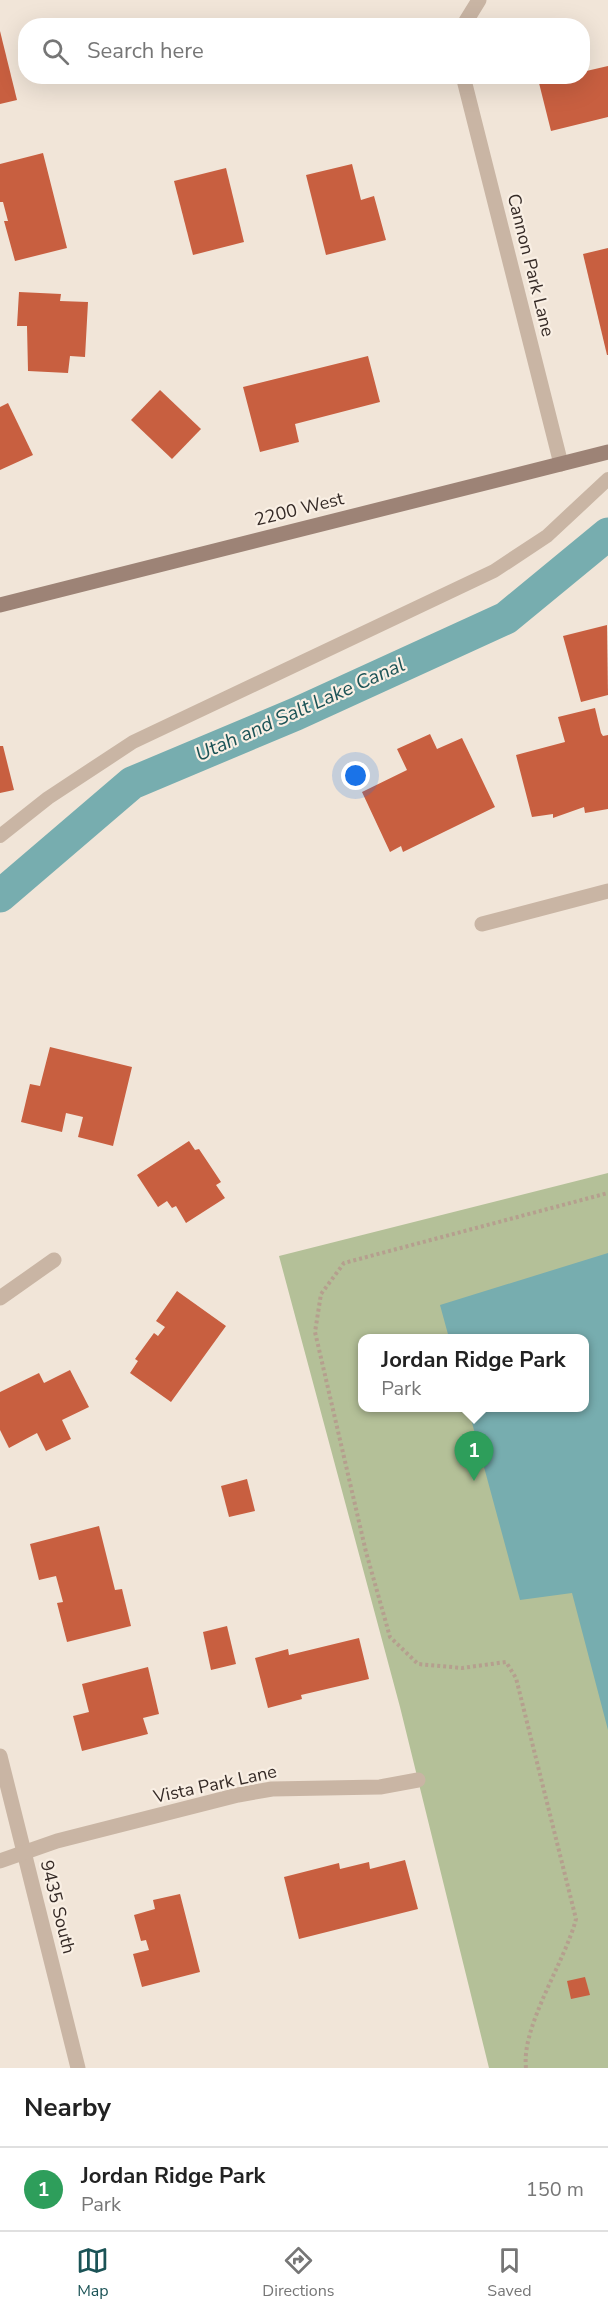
<!DOCTYPE html>
<html lang="en">
<head>
<meta charset="utf-8">
<style>
  body { margin:0; font-family:"Nunito Sans",sans-serif; background:#f6f6f6; color:#222 }
  .you { position:absolute; left:356px; top:776px; width:21px; height:21px; margin:-15px; border:4px solid #fff; border-radius:50%; background:#1a73e8; box-shadow:0 0 0 9px #1a73e833 }
  .badge { display:grid; place-items:center; width:39px; height:39px; border-radius:50%; background:#1b5356; color:#fff; font-size:20px; font-weight:700 }
  .pin { position:absolute; translate:-50% -50px; filter:drop-shadow(0 2px 3px #0008) }
  .pin::after { content:''; position:absolute; top:32px; width:21px; height:18px; background:inherit; clip-path:polygon(0 0,100% 0,50% 100%) }
  .popup { position:absolute; left:358px; top:1334px; width:231px; height:78px; box-sizing:border-box; display:grid; place-content:center; border-radius:12px; background:#fff; filter:drop-shadow(0 2px 4px #0005); font-size:20px; white-space:nowrap; color:#767676 }
  .popup b { font-size:22px; color:#222 }
  .popup::after { content:''; position:absolute; left:50%; top:100%; margin-left:-12px; border:12px solid transparent; border-top-color:#fff }
  .list { margin:0; padding:0; list-style:none }
  h2 { display:flex; justify-content:space-between; align-items:center; height:78px; margin:0; padding:0 24px; font-size:26px }
  h2 small { font-size:20px; font-weight:400; color:#767676 }
  .list li { display:grid; grid-template-columns:39px 1fr auto; gap:18px; align-items:center; box-sizing:border-box; height:84px; padding:0 24px; border-top:2px solid #e0e0e0 }
  .list b { display:block; font-size:22px; white-space:nowrap }
  .list p { margin:0; font-size:20px; white-space:nowrap; color:#767676 }
  .list em { font-size:20px; font-style:normal; color:#767676 }
  .icon { flex:none; width:33px; height:33px; fill:none; stroke:currentColor; stroke-width:2; stroke-linecap:round; stroke-linejoin:round }
  .map { position:relative; flex:none; width:608px; height:2068px; overflow:hidden }
  .search { position:absolute; background:#fff; box-shadow:0 6px 24px #0002; left:18px; right:18px; top:18px; height:66px; display:flex; align-items:center; gap:15px; box-sizing:border-box; padding:0 21px; border-radius:24px; color:#767676; font-size:22px }
  .sheet { height:162px; background:#fff }
  nav { display:flex; justify-content:space-around; align-items:center; box-sizing:border-box; height:84px; border-top:2px solid #e0e0e0; background:#fff; font-size:16px; color:#767676 }
  nav a { display:grid; justify-items:center; gap:3px }
  nav .on { color:#1b5356 }
  .map>svg:first-child { display:block }
</style>
</head>
<body>
<div class="map">
<svg width="608" height="2068" viewBox="0 0 608 2068">
  <rect width="100%" height="100%" fill="#f1e5d8"/>
  <path fill="#b4c098" fill-rule="evenodd" d="M608 1173V2068H489L400 1707 279 1256ZM363 1338H585V1408H363Z"/>
  <polygon fill="#77adaf" points="608,1253 608,1730 572,1593 520,1600 468,1408 585,1408 585,1338 449,1338 440,1305"/>
  <g fill="none" stroke-linecap="round" stroke-linejoin="round">
    <polyline stroke="#77adaf" stroke-width="33" points="0,896 132,783 296,714 506,618 608,534"/>
  </g>
  <g fill="#c85f40">
    <polygon points="0,31 17,100 0,104"/>
    <polygon points="608,66 608,117 551,131 539,83 565,76 582,76 582,72"/>
    <polygon points="43,153 67,248 15,261 4,221 8,221 3,202 0,202 0,164"/>
    <polygon points="352,164 361,200 374,196 386,240 326,255 306,175"/>
    <polygon points="226,168 244,242 193,255 174,181"/>
    <polygon points="608,248 608,355 607,355 583,254"/>
    <polygon points="19,292 61,294 60,301 88,302 85,357 70,356 68,373 28,371 27,326 17,326"/>
    <polygon points="368,356 380,402 295,424 299,442 260,452 243,387"/>
    <polygon points="160,390 201,429 172,459 131,420"/>
    <polygon points="8,403 33,455 0,470 0,407"/>
    <polygon points="607,625 608,695 581,702 563,636"/>
    <polygon points="595,708 601,733 603,736 608,735 608,809 585,813 584,807 553,818 553,814 532,817 516,755 565,742 558,717"/>
    <polygon points="430,734 437,749 462,738 495,807 403,852 401,846 390,852 362,792 407,770 397,749"/>
    <polygon points="0,746 3,746 14,790 0,793"/>
    <polygon points="50,1047 132,1067 113,1146 78,1137 83,1117 66,1113 62,1132 21,1122 30,1084 40,1086"/>
    <polygon points="189,1141 195,1150 199,1149 221,1182 216,1185 225,1198 186,1223 176,1206 172,1208 167,1201 158,1207 137,1175"/>
    <polygon points="177,1291 226,1326 171,1402 130,1373 138,1361 135,1359 154,1333 158,1336 165,1327 156,1321"/>
    <polygon points="70,1370 89,1407 62,1420 71,1439 46,1451 37,1433 9,1448 0,1430 0,1392 39,1373 44,1383"/>
    <polygon points="247,1479 255,1511 229,1517 221,1486"/>
    <polygon points="99,1526 115,1590 122,1589 131,1626 67,1642 57,1603 63,1602 56,1576 39,1580 30,1544"/>
    <polygon points="227,1626 236,1664 211,1670 203,1632"/>
    <polygon points="359,1638 369,1679 301,1695 302,1699 268,1708 255,1658 288,1649 289,1655"/>
    <polygon points="148,1667 159,1714 143,1718 148,1734 82,1751 73,1716 89,1712 82,1684"/>
    <polygon points="405,1860 418,1909 299,1939 284,1877 339,1863 340,1869 369,1862 370,1869"/>
    <polygon points="180,1894 200,1972 142,1987 133,1954 149,1950 146,1940 141,1941 134,1915 155,1909 153,1900"/>
    <polygon points="585,1977 590,1995 571,1999 567,1981"/>
  </g>
  <g fill="none" stroke-linecap="round" stroke-linejoin="round">
    <path stroke="#b59f8e" stroke-width="4" stroke-dasharray="3 3" stroke-linecap="butt" d="M526 2068C521 2026 565 1962 576 1919L516 1678 506 1662 462 1668 418 1664 390 1637 366 1552 315 1332 321 1294 344 1263 608 1193"/>
    <polyline stroke="#c9b5a4" stroke-width="14" points="0,836 48,798 133,742 494,571 547,536 608,479"/>
    <g stroke="#c9b5a4" stroke-width="15">
      <polyline points="463,26 479,0"/>
      <polyline points="463,76 561,464"/>
      <polyline points="482,924 608,891"/>
      <polyline points="0,1298 54,1260"/>
      <polyline points="0,1756 78,2068"/>
      <polyline points="0,1861 57,1841 238,1795 272,1789 380,1787 418,1780"/>
    </g>
    <polyline stroke="#9d8376" stroke-width="15" points="0,605 608,452"/>
  </g>
  <g text-anchor="middle" stroke-width="4.5" stroke-linejoin="round" paint-order="stroke">
    <g font-size="18" fill="#352a26" stroke="#f9efe4">
      <text transform="translate(531 265) rotate(76)" y="6">Cannon Park Lane</text>
      <text transform="translate(299 509) rotate(-14)" y="6">2200 West</text>
      <text transform="translate(215 1784) rotate(-12)" y="6">Vista Park Lane</text>
      <text transform="translate(58 1907) rotate(76)" y="6">9435 South</text>
    </g>
    <g font-size="20" font-style="italic" fill="#1b5356" stroke="#f9efe4">
      <text transform="translate(300 709) rotate(-24)" y="7">Utah and Salt Lake Canal</text>
    </g>
  </g>
</svg>
<div class="you"></div>
<div class="pin badge" style="left:474px;top:1481px;background:#2e9e5b">1</div>
<div class="popup"><b>Jordan Ridge Park</b>Park</div>
<div class="search"><svg class="icon" aria-label="search" viewBox="0 0 24 24"><circle cx="10" cy="10" r="6"/><path d="M15 15l6 6"/></svg>Search here</div>
</div>
<section class="sheet">
<h2>Nearby<small></small></h2>
<ul class="list">
<li><span class="badge" style="background:#2e9e5b">1</span><div><b>Jordan Ridge Park</b><p>Park</p></div><em>150 m</em></li>
</ul>
</section>
<nav>
<a class="on"><svg class="icon" aria-label="map" viewBox="0 0 24 24"><path d="M3 6l6-2 6 2 6-2v14l-6 2-6-2-6 2zM9 4v14M15 6v14"/></svg>Map</a>
<a><svg class="icon" aria-label="directions" viewBox="0 0 24 24"><path d="M12 3l9 9-9 9-9-9zM9 14v-3h6M13 9l2 2-2 2"/></svg>Directions</a>
<a><svg class="icon" aria-label="saved" viewBox="0 0 24 24"><path d="M7 4h10v16l-5-4-5 4z"/></svg>Saved</a>
</nav>
</body>
</html>
